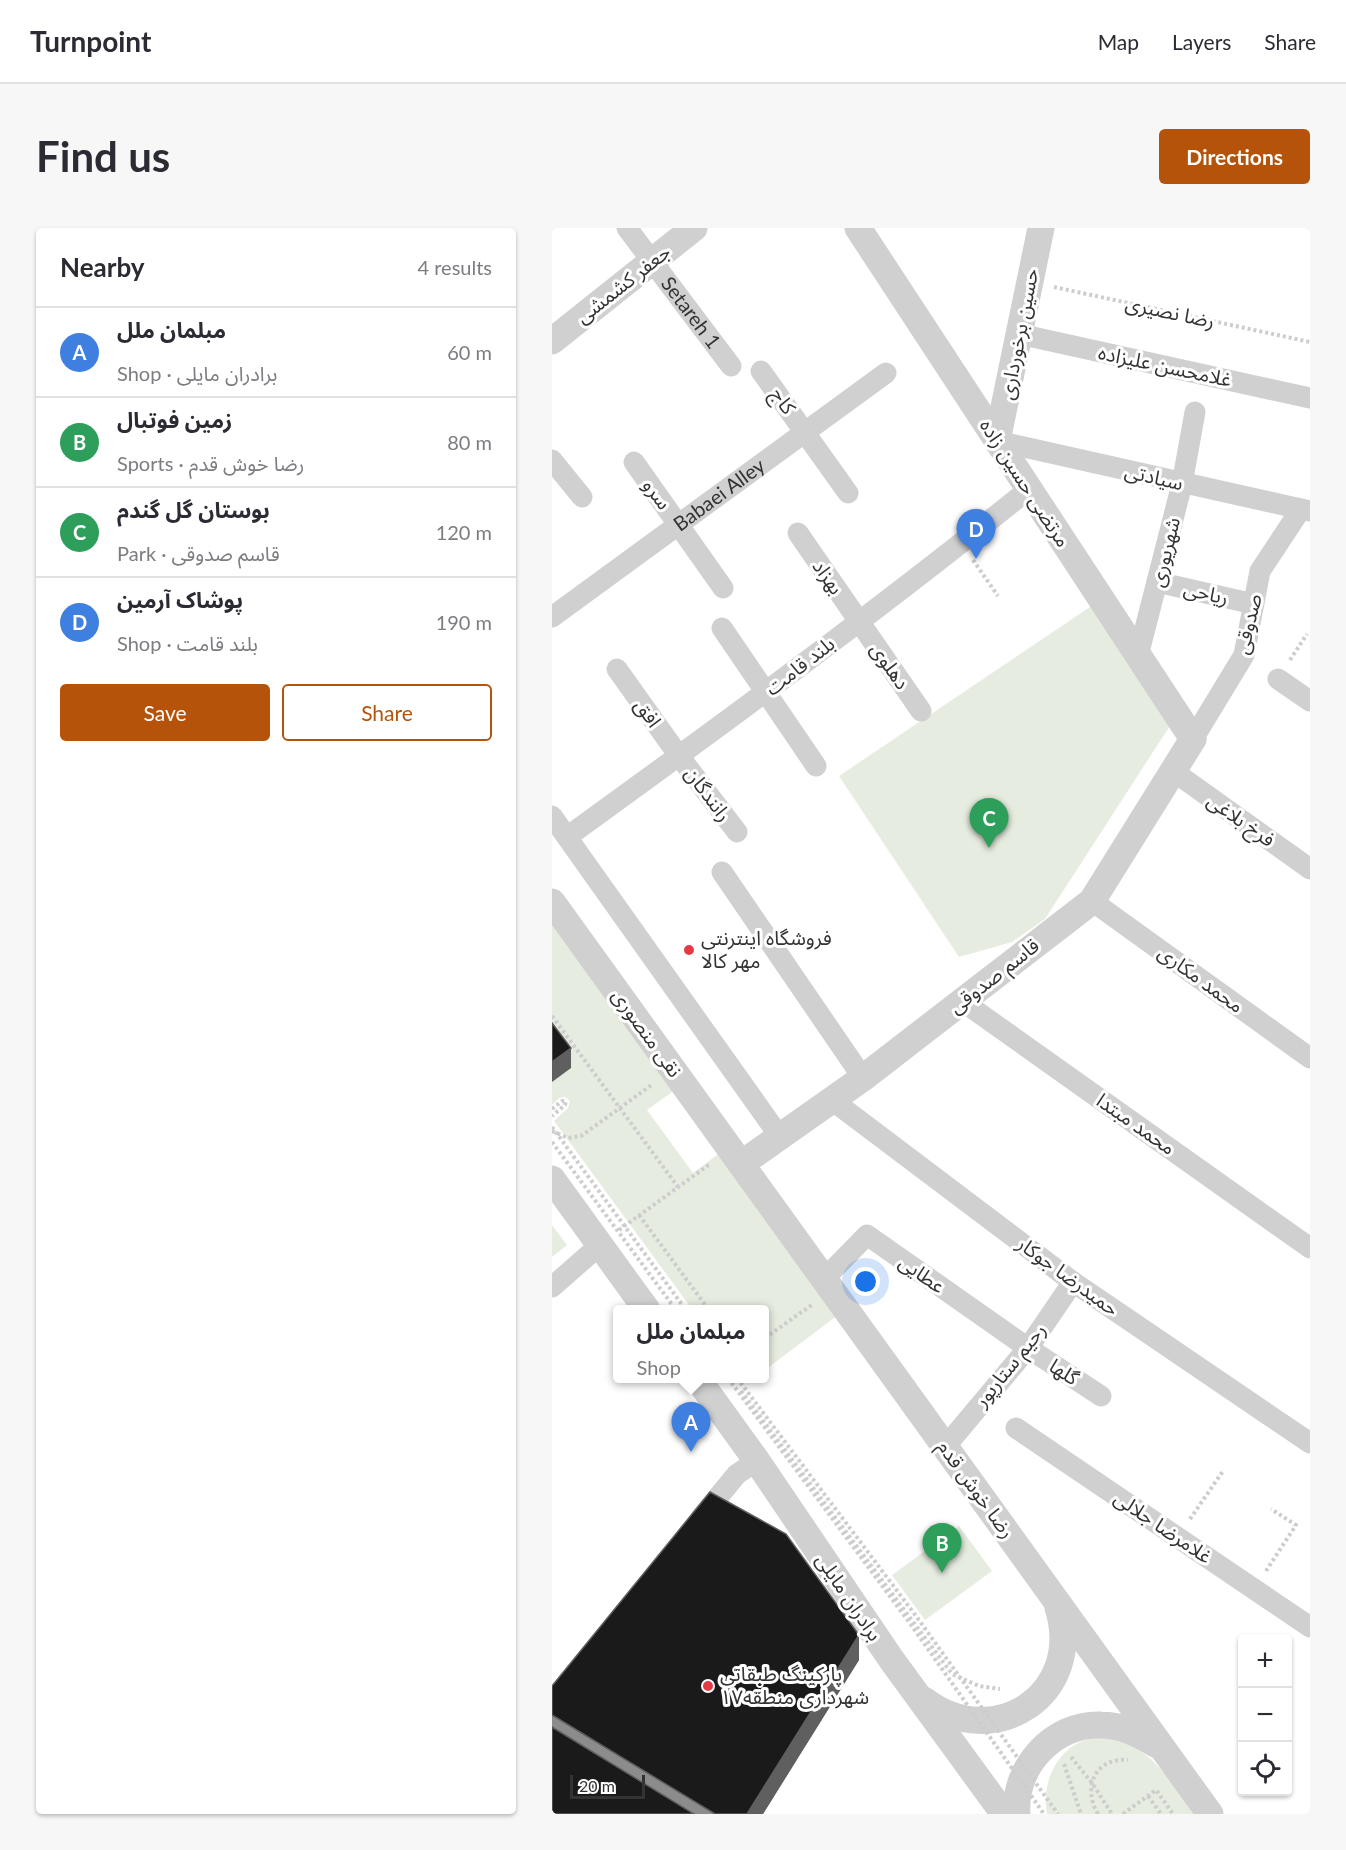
<!DOCTYPE html>
<html lang="en">
<head>
<meta charset="utf-8">
<style>
  body { margin:0; font-family:Lato,"Noto Sans Arabic",sans-serif; background:#f7f7f7; color:#2b2b33 }
  .controls { position:absolute; right:18px; bottom:18px; display:grid; overflow:hidden; border-radius:6px; box-shadow:0 2px 4px #0004 }
  .controls button { width:54px; height:54px; display:grid; place-items:center; padding:0; border:0; border-bottom:2px solid #e1e1e2; background:#fff; color:#2b2b33; font:30px sans-serif }
  .scale { position:absolute; left:18px; bottom:15px; width:75px; box-sizing:border-box; padding-left:6px; border:3px solid #333; border-top:0; font-size:16px; line-height:21px; white-space:nowrap; color:#333; -webkit-text-stroke:4px #fff; paint-order:stroke }
  .you { position:absolute; left:314px; top:1054px; width:21px; height:21px; margin:-15px; border:4px solid #fff; border-radius:50%; background:#1a73e8; box-shadow:0 0 0 9px #1a73e833 }
  .badge { display:grid; place-items:center; width:39px; height:39px; border-radius:50%; background:#b45309; color:#fff; font-size:20px; font-weight:700 }
  .pin { position:absolute; translate:-50% -50px; filter:drop-shadow(0 2px 3px #0008) }
  .pin::after { content:''; position:absolute; top:32px; width:21px; height:18px; background:inherit; clip-path:polygon(0 0,100% 0,50% 100%) }
  .popup { position:absolute; left:61px; top:1077px; width:156px; height:78px; box-sizing:border-box; display:grid; place-content:center; border-radius:6px; background:#fff; filter:drop-shadow(0 2px 4px #0005); font-size:20px; white-space:nowrap; color:#7c7c81 }
  .popup b { font-size:22px; color:#2b2b33 }
  .popup::after { content:''; position:absolute; left:50%; top:100%; margin-left:-12px; border:12px solid transparent; border-top-color:#fff }
  .list { margin:0; padding:0; list-style:none }
  h2 { display:flex; justify-content:space-between; align-items:center; height:78px; margin:0; padding:0 24px; font-size:26px }
  h2 small { font-size:20px; font-weight:400; color:#7c7c81 }
  .list li { display:grid; grid-template-columns:39px 1fr auto; gap:18px; align-items:center; box-sizing:border-box; height:90px; padding:0 24px; border-top:2px solid #e1e1e2 }
  .list b { display:block; font-size:22px; white-space:nowrap }
  .list p { margin:0; font-size:20px; white-space:nowrap; color:#7c7c81 }
  .list em { font-size:20px; font-style:normal; color:#7c7c81 }
  .actions { display:flex; gap:12px; padding:18px 24px }
  .actions a { flex:1; padding:14px 0; border:2px solid #b45309; border-radius:6px; text-align:center; font-size:21px; color:#b45309 }
  .actions .main { background:#b45309; color:#fff }
  .icon { flex:none; width:33px; height:33px; fill:none; stroke:currentColor; stroke-width:2; stroke-linecap:round; stroke-linejoin:round }
  .map { position:relative; flex:none; width:758px; height:1586px; overflow:hidden; border-radius:6px }
  header { display:flex; align-items:center; gap:36px; box-sizing:border-box; height:84px; padding:0 30px; background:#fff; border-bottom:2px solid #e1e1e2 }
  header strong { font-size:28px }
  nav { display:flex; gap:33px; margin-inline-start:auto; font-size:21px }
  .intro { display:flex; align-items:center; justify-content:space-between; box-sizing:border-box; height:144px; padding:0 36px }
  h1 { margin:0; font-size:42px }
  .button { padding:15px 27px; border-radius:6px; background:#b45309; color:#fff; font-size:21px; font-weight:700 }
  main { display:flex; gap:36px; padding:0 36px }
  aside { flex:1; background:#fff; border-radius:6px; box-shadow:0 2px 4px #0004 }
  .map>svg:first-child { display:block }
</style>
</head>
<body>
<header>
<strong>Turnpoint</strong>
<nav><a>Map</a><a>Layers</a><a>Share</a></nav>
</header>
<div class="intro"><h1>Find us</h1><a class="button">Directions</a></div>
<main>
<aside>
<h2>Nearby<small>4 results</small></h2>
<ul class="list">
<li><span class="badge" style="background:#3f7fe0">A</span><div><b>مبلمان ملل</b><p>Shop · برادران مایلی</p></div><em>60 m</em></li>
<li><span class="badge" style="background:#2e9e5b">B</span><div><b>زمین فوتبال</b><p>Sports · رضا خوش قدم</p></div><em>80 m</em></li>
<li><span class="badge" style="background:#2e9e5b">C</span><div><b>بوستان گل گندم</b><p>Park · قاسم صدوقی</p></div><em>120 m</em></li>
<li><span class="badge" style="background:#3f7fe0">D</span><div><b>پوشاک آرمین</b><p>Shop · بلند قامت</p></div><em>190 m</em></li>
</ul>
<div class="actions"><a class="main">Save</a><a>Share</a></div>
</aside>
<div class="map">
<svg width="758" height="1586" viewBox="0 0 758 1586">
  <rect width="100%" height="100%" fill="#fff"/>
  <g fill="#e6ecdf">
    <polygon points="544,375 621,493 493,691 460,714 407,729 287,548"/>
    <polygon points="0,684 127,859 95,882 141,945 173,921 290,1084 213,1142 213,1082 140,1081 2,893 16,880 18,873 13,869 7,870 0,877"/>
    <polygon points="0,997 15,1017 0,1029"/>
    <polygon points="407,1298 440,1343 373,1392 340,1347"/>
    <path d="M553 1508C596 1515 619 1553 643 1586H495C489 1557 504 1521 534 1512 540 1510 547 1509 553 1508Z"/>
  </g>
  <g fill="none" stroke-linecap="round" stroke-linejoin="round">
    <g stroke="#cdcdcd" stroke-width="4" stroke-dasharray="3 3" stroke-linecap="butt">
      <polyline points="502,59 758,114"/>
      <polyline points="421,332 446,368"/>
      <polyline points="738,432 755,406"/>
      <polyline points="0,788 126,959"/>
      <polyline points="0,881 10,873 14,873 13,877 0,888"/>
      <polyline points="0,903 16,910 29,908 101,856"/>
      <polyline points="87,987 157,1082"/>
      <polyline points="67,1002 158,936"/>
      <polyline points="213,1110 261,1076"/>
      <polyline points="189,1163 400,1446 427,1458 448,1461"/>
      <polyline points="638,1291 671,1243"/>
      <polyline points="714,1343 744,1297 719,1281"/>
      <polyline points="519,1529 540,1555 560,1586"/>
      <polyline points="512,1536 529,1586"/>
      <polyline points="596,1568 609,1586"/>
      <path d="M546 1586C530 1560 543 1529 576 1532"/>
      <polyline points="571,1586 604,1562 621,1586"/>
    </g>
    <g stroke="#d0d0d0" stroke-width="21">
      <path id="s1" d="M75 0 179 138"/>
      <polyline points="467,106 758,170"/>
      <polyline points="209,143 296,265"/>
      <polyline points="445,213 758,283"/>
      <polyline points="0,232 30,269"/>
      <polyline points="82,234 171,360"/>
      <polyline points="246,305 369,483"/>
      <polyline points="605,354 702,376"/>
      <path id="s2" d="M0 389 334 145"/>
      <polyline points="170,400 264,538"/>
      <polyline points="586,428 630,256 643,184"/>
      <polyline points="65,441 127,528 185,604"/>
      <polyline points="726,451 758,473"/>
      <polyline points="641,511 692,427 708,343 749,281"/>
      <polyline points="621,543 758,641"/>
      <polyline points="0,588 228,909"/>
      <path d="M15 609C171 496 327 382 477 261"/>
      <polyline points="170,644 311,850"/>
      <polyline points="540,673 758,830"/>
      <polyline points="410,773 758,1020"/>
      <polyline points="280,872 521,1054 758,1215"/>
      <polyline points="272,1051 315,1007 476,1120 549,1168"/>
      <polyline points="0,1059 48,1017"/>
      <polyline points="464,1200 758,1399"/>
      <polyline points="393,1219 476,1120 521,1054"/>
      <polyline points="148,1291 185,1246 205,1233"/>
    </g>
    <g stroke="#d0d0d0" stroke-width="27">
      <polyline points="0,113 142,0"/>
      <polyline points="445,213 489,0"/>
      <polyline points="0,674 658,1586"/>
      <polyline points="189,936 311,850 540,673 641,511 306,0"/>
      <polyline points="0,951 95,1082"/>
      <polyline points="145,1150 205,1233 339,1431 452,1586"/>
      <path d="M372 1472C443 1526 533 1465 506 1380"/>
      <path d="M465 1586C461 1539 502 1495 549 1497 570 1497 587 1506 605 1517"/>
    </g>
    <g stroke="#cdcdcd" stroke-width="4" stroke-dasharray="3 3" stroke-linecap="butt">
      <polyline points="0,899 134,1082"/>
      <polyline points="0,914 124,1082"/>
      <polyline points="176,1150 357,1394 492,1586"/>
      <polyline points="185,1150 364,1388 506,1586"/>
    </g>
  </g>
  <polygon fill="#8c8c8c" points="307,1432 211,1586 0,1586 0,1458"/>
  <g fill="#5f5f5f">
    <polygon points="19,820 19,840 0,854 0,834"/>
    <polygon points="307,1407 307,1432 211,1586 195,1586"/>
  </g>
  <g fill="#1a1a1a" stroke="#5f5f5f" stroke-width="1.5">
    <polygon points="0,795 19,820 0,834"/>
    <polygon points="158,1264 234,1306 307,1407 195,1586 163,1586 0,1487 0,1458"/>
    <polygon points="0,1499 142,1586 0,1586"/>
  </g>
  <g fill="#e63946" stroke="#fff" stroke-width="2">
    <circle cx="137" cy="722" r="6"/>
    <circle cx="156" cy="1458" r="6"/>
  </g>
  <g text-anchor="middle" stroke-width="6" stroke-linejoin="round" paint-order="stroke">
    <g font-size="20" fill="#333" stroke="#fff">
      <text transform="translate(71 56) rotate(-38)" y="7">جعفر کشمشی</text>
      <text transform="translate(618 84) rotate(12)" y="7">رضا نصیری</text>
      <text dy="7" stroke="none"><textPath href="#s1" startOffset="106">Setareh 1</textPath></text>
      <text transform="translate(467 106) rotate(-79)" y="7">حسین برخورداری</text>
      <text transform="translate(613 138) rotate(12)" y="7">غلامحسن علیزاده</text>
      <text transform="translate(231 173) rotate(54)" y="7">کاج</text>
      <text transform="translate(602 249) rotate(13)" y="7">سیادتی</text>
      <text transform="translate(473 255) rotate(57)" y="7">مرتضی حسین زاده</text>
      <text transform="translate(105 266) rotate(54)" y="7">سرو</text>
      <text dy="7" stroke="none"><textPath href="#s2" startOffset="207">Babaei Alley</textPath></text>
      <text transform="translate(613 324) rotate(-76)" y="7">شهریوری</text>
      <text transform="translate(276 349) rotate(55)" y="7">بهزاد</text>
      <text transform="translate(654 365) rotate(13)" y="7">ریاحی</text>
      <text transform="translate(696 396) rotate(-77)" y="7">صدوقی</text>
      <text transform="translate(248 438) rotate(-38)" y="7">بلند قامت</text>
      <text transform="translate(338 438) rotate(55)" y="7">دهلوی</text>
      <text transform="translate(96 485) rotate(55)" y="7">افق</text>
      <text transform="translate(156 566) rotate(53)" y="7">رانندگان</text>
      <text transform="translate(689 592) rotate(35)" y="7">فرخ بلاغی</text>
      <text transform="translate(442 748) rotate(-38)" y="7">قاسم صدوقی</text>
      <text transform="translate(649 751) rotate(36)" y="7">محمد مکاری</text>
      <text transform="translate(95 805) rotate(54)" y="7">نقی منصوری</text>
      <text transform="translate(584 896) rotate(35)" y="7">محمد مبتدا</text>
      <text transform="translate(370 1046) rotate(35)" y="7">عطایی</text>
      <text transform="translate(516 1048) rotate(36)" y="7">حمیدرضا جوکار</text>
      <text transform="translate(458 1137) rotate(-51)" y="7">رحیم ستارپور</text>
      <text transform="translate(512 1144) rotate(33)" y="7">گلها</text>
      <text transform="translate(424 1261) rotate(54)" y="7">رضا خوش قدم</text>
      <text transform="translate(611 1299) rotate(34)" y="7">غلامرضا جلالی</text>
      <text transform="translate(297 1369) rotate(56)" y="7">برادران مایلی</text>
    </g>
    <g font-size="20" fill="#333" stroke="#fff" text-anchor="start">
      <text x="149" y="717">فروشگاه اینترنتی<tspan x="149" dy="23">مهر کالا</tspan></text>
      <text x="168" y="1453">پارکینگ طبقاتی<tspan x="168" dy="23">شهرداری منطقه۱۷</tspan></text>
    </g>
  </g>
</svg>
<div class="controls">
<button>+</button>
<button>−</button>
<button><svg class="icon" aria-label="locate" viewBox="0 0 24 24"><circle cx="12" cy="12" r="6"/><path d="M12 2v4M12 18v4M2 12h4M18 12h4"/></svg></button>
</div>
<div class="scale">20 m</div>
<div class="you"></div>
<div class="pin badge" style="left:139px;top:1224px;background:#3f7fe0">A</div>
<div class="popup"><b>مبلمان ملل</b>Shop</div>
<div class="pin badge" style="left:390px;top:1345px;background:#2e9e5b">B</div>
<div class="pin badge" style="left:437px;top:620px;background:#2e9e5b">C</div>
<div class="pin badge" style="left:424px;top:331px;background:#3f7fe0">D</div>
</div>
</main>
</body>
</html>
